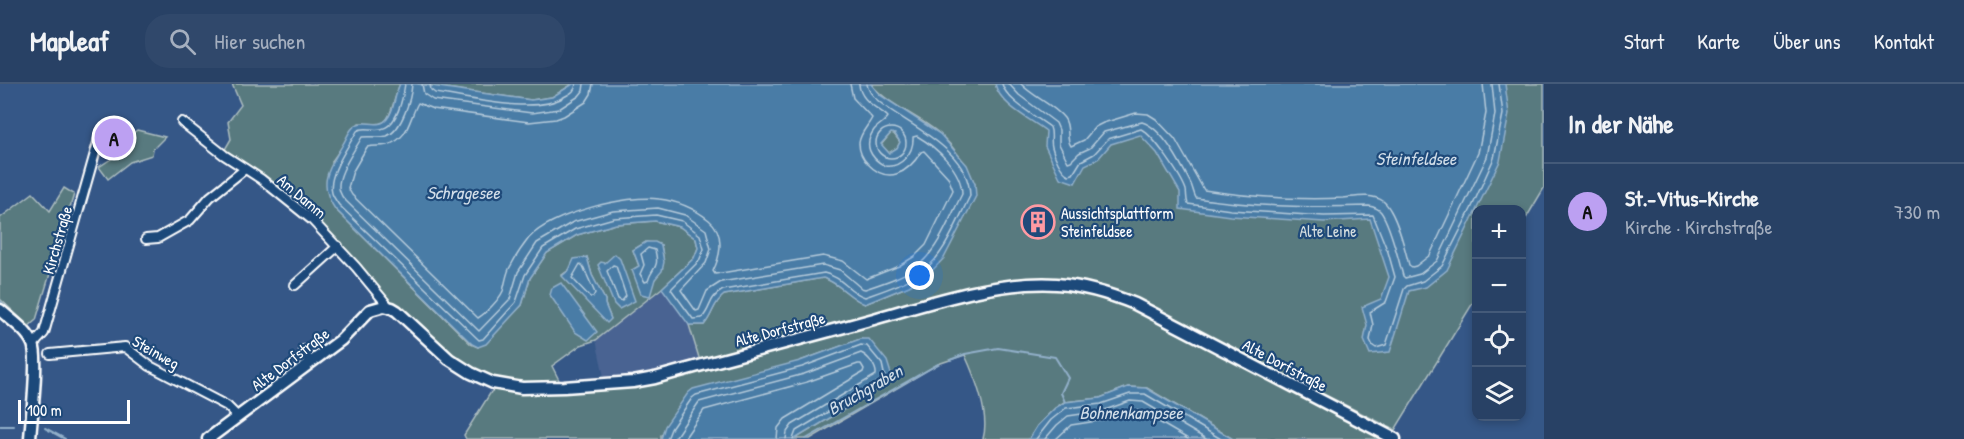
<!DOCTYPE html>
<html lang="de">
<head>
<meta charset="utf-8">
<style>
  body { margin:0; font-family:"Patrick Hand",sans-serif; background:#30486b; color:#f1f3f6 }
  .controls { position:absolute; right:18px; bottom:18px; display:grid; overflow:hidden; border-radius:12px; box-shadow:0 3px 9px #0003 }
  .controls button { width:54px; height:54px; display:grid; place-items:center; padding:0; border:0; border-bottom:2px solid #445a79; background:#284165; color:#f1f3f6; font:30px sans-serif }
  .scale { position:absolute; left:18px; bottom:15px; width:112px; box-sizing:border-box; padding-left:6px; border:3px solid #fff; border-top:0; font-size:16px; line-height:21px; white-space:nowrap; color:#fff; -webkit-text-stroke:4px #1f4a7a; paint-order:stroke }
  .you { position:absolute; left:920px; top:192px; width:21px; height:21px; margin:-15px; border:4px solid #fff; border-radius:50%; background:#1a73e8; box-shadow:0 0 0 9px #1a73e833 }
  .badge { display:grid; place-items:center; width:39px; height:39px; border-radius:50%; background:#bca0f2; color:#111; font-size:20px; font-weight:700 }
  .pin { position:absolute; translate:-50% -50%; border:3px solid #fff; box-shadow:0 2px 6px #0006 }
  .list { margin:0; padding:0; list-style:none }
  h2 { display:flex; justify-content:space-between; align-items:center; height:78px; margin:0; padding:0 24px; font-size:26px }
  h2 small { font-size:20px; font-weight:400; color:#a5afbf }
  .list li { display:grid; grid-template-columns:39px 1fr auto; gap:18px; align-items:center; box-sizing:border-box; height:96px; padding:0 24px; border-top:2px solid #445a79 }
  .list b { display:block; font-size:22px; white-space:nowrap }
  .list p { margin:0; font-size:20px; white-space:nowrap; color:#a5afbf }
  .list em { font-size:20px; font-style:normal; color:#a5afbf }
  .icon { flex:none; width:33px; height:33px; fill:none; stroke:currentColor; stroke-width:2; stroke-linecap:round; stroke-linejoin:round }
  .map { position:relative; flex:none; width:1544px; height:355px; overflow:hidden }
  header { display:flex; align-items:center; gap:36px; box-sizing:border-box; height:84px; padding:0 30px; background:#284165; border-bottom:2px solid #445a79 }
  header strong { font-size:28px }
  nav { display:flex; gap:33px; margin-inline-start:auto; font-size:21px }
  .search { width:420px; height:54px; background:#30486b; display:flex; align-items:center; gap:15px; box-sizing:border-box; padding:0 21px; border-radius:24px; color:#a5afbf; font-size:22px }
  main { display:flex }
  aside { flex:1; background:#284165 }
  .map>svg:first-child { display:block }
</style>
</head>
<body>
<header>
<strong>Mapleaf</strong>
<div class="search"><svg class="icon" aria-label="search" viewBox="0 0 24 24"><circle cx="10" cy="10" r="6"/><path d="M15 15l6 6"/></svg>Hier suchen</div>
<nav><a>Start</a><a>Karte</a><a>Über uns</a><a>Kontakt</a></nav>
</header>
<main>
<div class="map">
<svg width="1544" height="355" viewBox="0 0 1544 355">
  <rect width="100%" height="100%" fill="#355787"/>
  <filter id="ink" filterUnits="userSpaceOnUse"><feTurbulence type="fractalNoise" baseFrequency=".0167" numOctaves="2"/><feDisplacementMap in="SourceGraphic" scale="12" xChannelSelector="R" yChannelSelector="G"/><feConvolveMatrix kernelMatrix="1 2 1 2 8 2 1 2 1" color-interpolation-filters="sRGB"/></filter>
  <g filter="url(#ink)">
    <polygon fill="#486392" points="662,204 689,241 700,277 646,292 605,297 596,256"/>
    <g fill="#587a7f" stroke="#acbcbf" stroke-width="1.5" fill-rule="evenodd">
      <path d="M232 0H400C395 9 392 34 383 39 376 41 366 39 359 39L332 77 335 125 471 260 478 263 522 221 530 194 547 169 577 151 616 140 655 137 680 143 696 155 698 164 694 174 662 204 596 256 581 261 552 282 561 300 523 301 494 296 459 277 386 214 324 144 224 67 231 55 228 38 241 21ZM646 158 661 161C664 177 666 182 655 195L632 186 639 182 633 166ZM587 173 592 191 605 216V220L611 235 562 191Z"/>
      <polygon points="417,0 573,0 552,13 531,16"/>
      <path d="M871 0H1544V104L1522 141V126H1476V214L1395 346 1139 217 1038 195 700 277 689 241H704C713 231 713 219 724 211L823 194C840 199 849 214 865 220L909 202 929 190 975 100C967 81 955 64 940 50 918 31 889 22 871 0Z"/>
      <polygon points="137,46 165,53 153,65 152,71 130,78 108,95 99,83 126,65 122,58"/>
      <polygon points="891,49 894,50 900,58 897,64 889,69 881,61"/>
      <polygon points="64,104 74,110 36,236 29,242 0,215 0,134 33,109 50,127"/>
      <path d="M1037 204C1078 206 1106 212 1144 228L1388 355H1233L1147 304 1128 303 1100 314 1064 318 1055 324 1037 342 1029 355H983C990 331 975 293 965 271L938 280 810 355H795L893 296 861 255 800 277 661 351V355H466L464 351 491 308 497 304 685 290 987 210Z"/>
    </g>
    <g fill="#497ca6" stroke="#92b0ca" stroke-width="1.5" fill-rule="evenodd">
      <path d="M400 0H417L531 16 552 13 573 0H871L880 11 940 50 967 81 975 100 976 112 944 174 929 190 909 202 865 220C849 214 840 199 823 194L724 211C713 219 713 231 704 241H689L662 204 694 174 698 164 696 155 680 143 655 137 616 140 577 151 547 169 530 194 522 221 486 260 478 263 472 260 335 125C317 98 329 85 343 60 347 54 349 45 356 41 365 35 379 45 387 35 395 26 394 11 400 0ZM891 49 895 50 900 58 897 64 889 69 881 60Z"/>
      <path d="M995 0H1505L1509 30 1500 77 1447 186 1426 203 1409 207 1390 268 1370 270 1364 256 1367 241 1362 223 1381 215 1389 193 1370 135 1324 138 1230 132 1180 125V108L1157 69 1140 51 1111 60 1098 75 1085 81 1075 99 1060 94 1045 62 1046 47C1030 35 1000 21 995 0Z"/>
      <polygon points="646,158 655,158 661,161 664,178 662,187 655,195 650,212 641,210 632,186 639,182 633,166"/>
      <polygon points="615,170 620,175 635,217 619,225 614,220 598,181 601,178 605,179"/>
      <polygon points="587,173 592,191 605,216 605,220 611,235 607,239 562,192 569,186 574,175"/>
      <polygon points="561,199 597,248 588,256 575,248 550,211 552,204"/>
      <polygon points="860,255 869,255 887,277 893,296 795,355 661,355 665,342 688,309 693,305 800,277"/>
      <polygon points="1128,303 1146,304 1233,355 1029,355 1037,342 1055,324 1065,318 1100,314"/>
    </g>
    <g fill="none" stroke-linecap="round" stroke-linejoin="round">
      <g stroke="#b6cbdb" stroke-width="1.5">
        <path d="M405 0C403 13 397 43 381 45 372 47 364 42 357 47 349 62 327 91 332 109 333 113 337 118 339 121L479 256 483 255 516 218 525 191 543 164 575 145 614 134 656 131 682 137 700 151 704 165 699 177 671 205 693 235 702 234C712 223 708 214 723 206L824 189C843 193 848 208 865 213 885 206 907 199 924 186 945 171 958 135 970 112 969 52 870 30 867 0"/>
        <path d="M412 0C411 15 402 46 387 52 379 54 370 52 362 53 355 66 334 94 340 108 341 111 343 114 345 116L479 247 510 215 518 188 537 159 573 138 613 127 658 124 685 131 706 146 711 165 706 179 681 206 696 227 699 226 707 207 721 198 823 181 840 186 861 204 865 205C883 199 906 192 921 179 940 162 950 133 962 110 962 86 936 63 917 52L913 53C914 69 901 84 885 82 870 74 863 61 874 46 878 41 885 38 888 33 877 23 860 17 859 0"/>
        <polyline points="422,0 424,10 433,16 532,29 559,25 579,12 583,7 584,0"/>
        <path d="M430 0 431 6 435 9C469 14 535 31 564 13 571 9 575 8 576 0"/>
        <path d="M593 0 591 10 586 18 564 32 556 35 529 38 433 25 418 19C409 35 409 55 387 61 380 63 374 61 367 63L353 87 348 104 352 111 478 234C486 229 499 216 503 207 505 200 506 192 509 185 514 175 522 163 529 154 550 130 628 110 659 115 677 117 694 124 709 136 725 149 721 171 713 187L715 190 823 172 843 177 866 195 899 182 915 172 926 161 953 106 948 93 924 67 921 68C908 89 888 101 868 80 862 74 859 66 859 59 860 49 868 42 872 34L853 14 850 0"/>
        <path d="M1002 0C1006 16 1037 33 1050 43 1053 50 1050 56 1052 63 1054 72 1061 88 1069 91L1073 90 1081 77 1094 70 1108 55 1141 45C1154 52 1181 92 1186 106 1187 112 1186 115 1188 120L1231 126 1324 132 1373 131 1388 168 1395 193 1386 218 1370 228 1373 241 1370 256 1373 262 1376 264 1386 261 1404 205 1407 202 1423 197 1442 182 1471 125 1494 74 1503 30 1499 0"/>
        <path d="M1009 0 1019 11 1056 39 1059 46V60L1068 78 1071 77 1079 69 1090 64 1104 48 1142 38C1163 44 1182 82 1191 100 1193 105 1194 110 1196 114 1253 123 1311 124 1369 122 1374 123 1378 124 1381 128 1390 140 1399 177 1403 192L1405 194 1420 190 1437 177 1487 73 1495 30 1492 0"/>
        <path d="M1021 0C1033 13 1053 20 1064 34 1071 43 1065 54 1071 62L1084 56 1095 43 1103 39 1136 29 1148 30 1156 35 1175 55 1204 106C1249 113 1297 116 1343 114 1355 113 1372 109 1383 117 1396 127 1405 165 1409 181L1412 183 1416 182 1430 171 1478 69 1486 29 1483 0"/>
        <circle cx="891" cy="59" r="15"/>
        <path d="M648 164 655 166C660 186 652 182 648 197L645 198 640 190 644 181 641 170Z"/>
        <polygon points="580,180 583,182 595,209 593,213 590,213 572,194"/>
        <polygon points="613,181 616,182 626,212 622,217 618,215 607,187"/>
        <polyline points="667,355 671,345 692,314 696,311 802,283 861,261 867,262 882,280 885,294 796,347 793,355"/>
        <path d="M674 355 699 318 804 290 861 269C868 272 877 283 876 291L792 341 787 348 786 355"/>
        <polyline points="684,355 704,326 807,298 858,280 861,280 864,285 863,288 785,335 778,344 777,355"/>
        <polyline points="1036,355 1051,336 1066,324 1101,320 1130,310 1145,310 1221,355"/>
        <polyline points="1045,355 1057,341 1068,332 1102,327 1130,317 1143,318 1206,355"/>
        <polyline points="1056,355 1071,341 1104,336 1132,326 1140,327 1188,355"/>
      </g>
      <g stroke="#92b0ca" stroke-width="2">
        <polyline points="0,217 21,237"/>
        <polyline points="950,276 965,270 998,264 1055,273 1068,294 1061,309 1065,318"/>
        <polyline points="0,342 14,342"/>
        <polyline points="45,344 65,355"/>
        <polyline points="806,355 938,280"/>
      </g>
      <defs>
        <g id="street">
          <polyline points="182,38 224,71 261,95 312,136 356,183 389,223"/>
          <polyline points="146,155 158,154 190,136 210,113 245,85"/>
          <polyline points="295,201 338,162"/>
          <polyline points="33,261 44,249 99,55"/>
          <polyline points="304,266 310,279"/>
          <polyline points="50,270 125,263 150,282 227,322 238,333"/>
        </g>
        <g id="secondary">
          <path d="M0 226C11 236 27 246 33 260 39 275 31 336 30 355"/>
          <path d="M208 355 341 256 370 226 384 222 392 224 397 227 449 275 471 289 493 299 522 304 564 303 633 298 655 294C726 274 798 256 870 236 927 220 997 196 1057 200 1084 202 1110 210 1135 220L1395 355"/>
        </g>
      </defs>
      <use href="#street" stroke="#fff" stroke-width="12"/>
      <use href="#secondary" stroke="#fff" stroke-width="15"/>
      <use href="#street" stroke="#1f4a7a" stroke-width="8"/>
      <use href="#secondary" stroke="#1f4a7a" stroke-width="10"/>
    </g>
  </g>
  <defs>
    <symbol id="building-ring" viewBox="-11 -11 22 22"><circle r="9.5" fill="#1f4a7a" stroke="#ff9aa2" stroke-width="1.5"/><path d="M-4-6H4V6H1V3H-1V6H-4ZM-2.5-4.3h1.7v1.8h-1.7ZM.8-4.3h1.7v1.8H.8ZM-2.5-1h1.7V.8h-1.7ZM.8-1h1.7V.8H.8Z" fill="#ff9aa2"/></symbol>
  </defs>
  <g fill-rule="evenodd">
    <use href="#building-ring" x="1019" y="119" width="38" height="38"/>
  </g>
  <g text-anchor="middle" stroke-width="4.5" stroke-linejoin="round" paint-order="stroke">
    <g font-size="16" fill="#fff" stroke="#1f4a7a">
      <text transform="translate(302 112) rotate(40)" y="6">Am Damm</text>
      <text transform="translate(57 156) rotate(-74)" y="6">Kirchstraße</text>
      <text transform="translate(780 245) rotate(-15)" y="6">Alte Dorfstraße</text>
      <text transform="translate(156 268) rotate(30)" y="6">Steinweg</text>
      <text transform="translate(290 275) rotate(-37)" y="6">Alte Dorfstraße</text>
      <text transform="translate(1285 281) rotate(28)" y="6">Alte Dorfstraße</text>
    </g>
    <g font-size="16" fill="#fff" stroke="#1f4a7a" text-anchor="start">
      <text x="1061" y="135">Aussichtsplattform<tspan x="1061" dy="18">Steinfeldsee</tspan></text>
    </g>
    <g font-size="16" fill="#d5dedf" stroke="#1f4a7a">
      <text x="1328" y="153">Alte Leine</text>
    </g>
    <g font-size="18" font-style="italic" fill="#d2dee9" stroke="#1f4a7a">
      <text x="1416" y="81">Steinfeldsee</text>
      <text x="463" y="115">Schragesee</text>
      <text transform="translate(865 306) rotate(-30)" y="6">Bruchgraben</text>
      <text x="1131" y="335">Bohnenkampsee</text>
    </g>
  </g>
</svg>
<div class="controls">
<button>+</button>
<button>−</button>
<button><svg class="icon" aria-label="locate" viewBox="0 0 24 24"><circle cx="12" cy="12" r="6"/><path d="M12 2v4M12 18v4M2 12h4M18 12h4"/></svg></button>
<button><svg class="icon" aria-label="layers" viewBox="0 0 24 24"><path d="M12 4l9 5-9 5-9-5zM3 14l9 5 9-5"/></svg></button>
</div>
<div class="scale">100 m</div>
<div class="you"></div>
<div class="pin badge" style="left:114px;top:54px">A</div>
</div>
<aside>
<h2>In der Nähe<small></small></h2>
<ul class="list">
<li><span class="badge">A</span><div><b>St.-Vitus-Kirche</b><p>Kirche · Kirchstraße</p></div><em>730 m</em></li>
</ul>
</aside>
</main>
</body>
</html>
